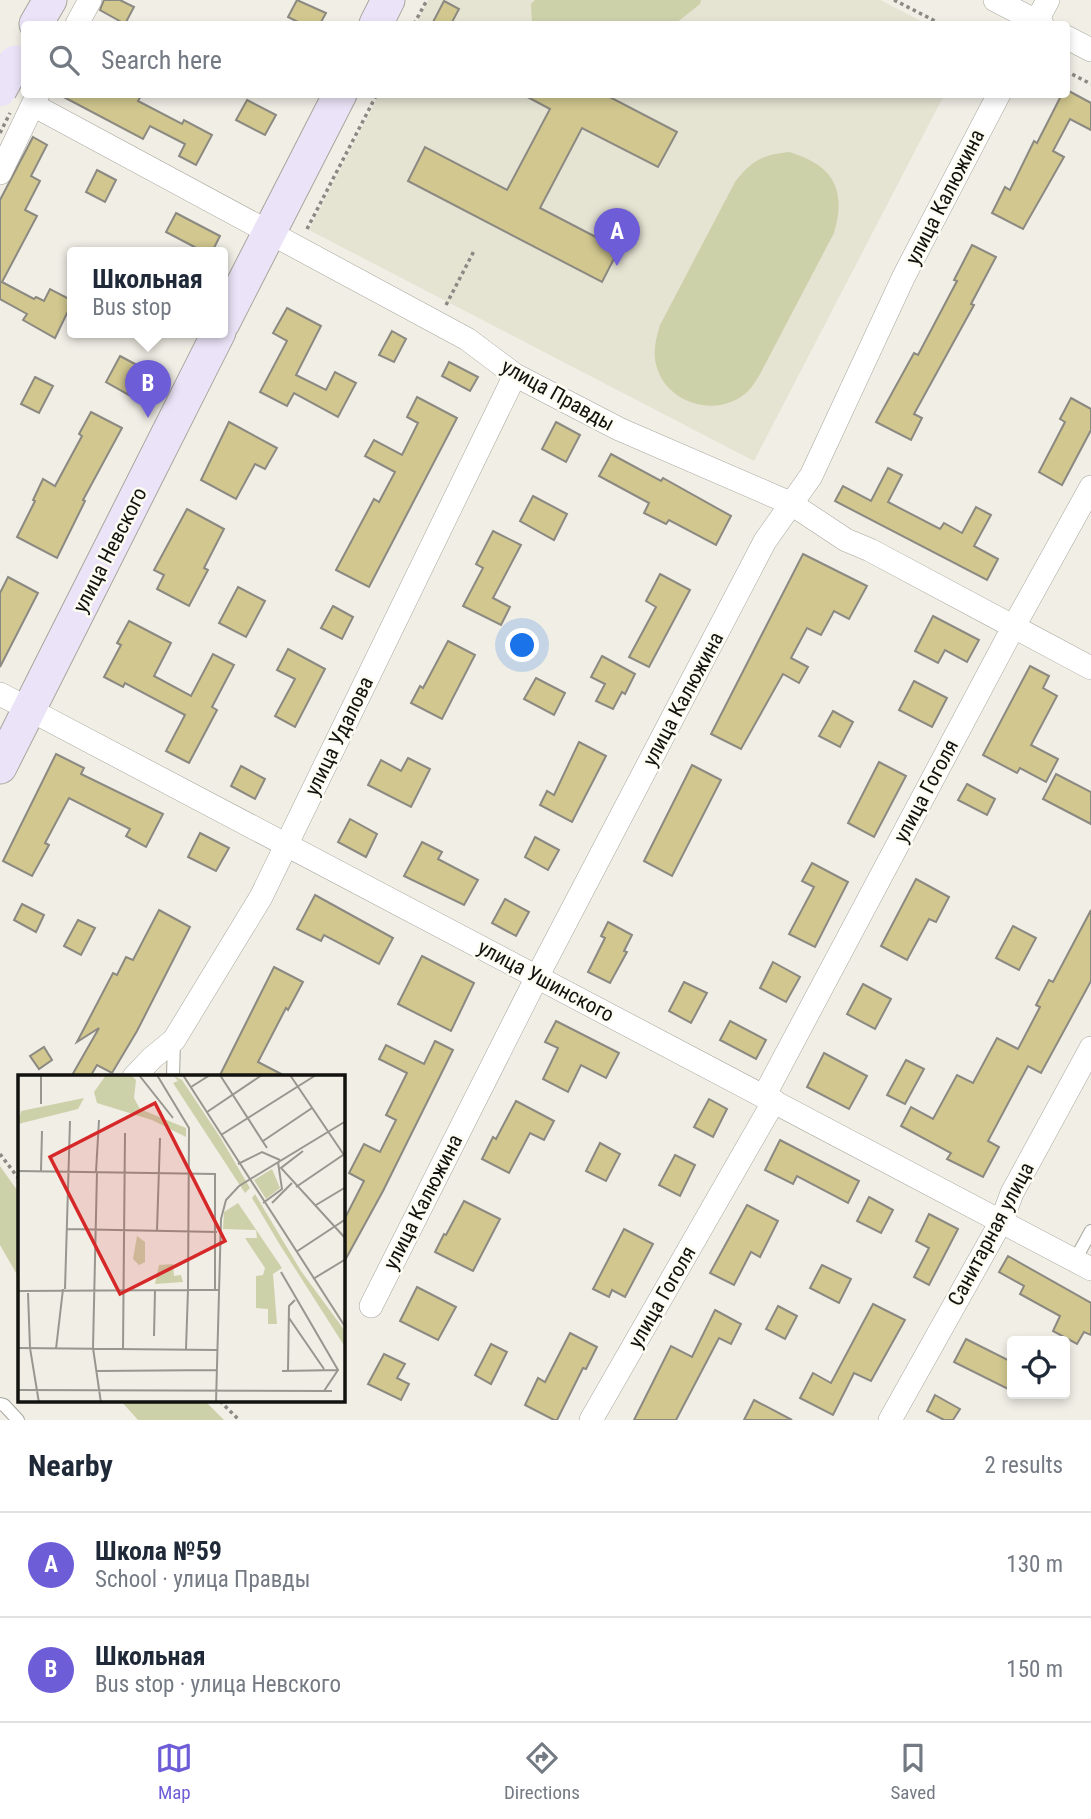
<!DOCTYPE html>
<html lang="en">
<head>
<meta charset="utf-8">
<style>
  body { margin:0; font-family:"Roboto Condensed",sans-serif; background:#f2f2f3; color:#1f2937 }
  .controls { position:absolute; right:21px; bottom:21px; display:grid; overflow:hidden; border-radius:7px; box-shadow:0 4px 10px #0003 }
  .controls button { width:63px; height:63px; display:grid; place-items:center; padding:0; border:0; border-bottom:2px solid #e0e1e3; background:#fff; color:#1f2937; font:35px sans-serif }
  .you { position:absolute; left:523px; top:646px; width:24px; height:24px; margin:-18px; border:5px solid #fff; border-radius:50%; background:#1a73e8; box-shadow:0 0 0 10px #1a73e833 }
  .badge { display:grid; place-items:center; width:46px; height:46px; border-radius:50%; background:#6d5dd7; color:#fff; font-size:23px; font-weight:700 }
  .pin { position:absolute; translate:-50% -58px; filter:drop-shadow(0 2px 4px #0008) }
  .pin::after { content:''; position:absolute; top:37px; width:24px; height:21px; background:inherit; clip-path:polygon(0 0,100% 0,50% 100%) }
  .popup { position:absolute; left:67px; top:247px; width:161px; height:91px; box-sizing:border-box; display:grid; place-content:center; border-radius:7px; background:#fff; filter:drop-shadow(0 2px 5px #0005); font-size:23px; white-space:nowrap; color:#747a83 }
  .popup b { font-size:26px; color:#1f2937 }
  .popup::after { content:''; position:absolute; left:50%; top:100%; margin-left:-14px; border:14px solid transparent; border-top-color:#fff }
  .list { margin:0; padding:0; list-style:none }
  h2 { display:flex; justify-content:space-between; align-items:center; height:91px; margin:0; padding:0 28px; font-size:30px }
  h2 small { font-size:23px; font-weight:400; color:#747a83 }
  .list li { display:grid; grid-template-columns:46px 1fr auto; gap:21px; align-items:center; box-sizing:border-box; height:105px; padding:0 28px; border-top:2px solid #e0e1e3 }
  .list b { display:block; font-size:26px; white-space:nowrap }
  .list p { margin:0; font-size:23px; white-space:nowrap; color:#747a83 }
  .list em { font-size:23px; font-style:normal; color:#747a83 }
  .icon { flex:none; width:38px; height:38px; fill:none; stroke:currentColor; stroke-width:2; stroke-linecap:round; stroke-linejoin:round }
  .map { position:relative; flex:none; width:1091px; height:1420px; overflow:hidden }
  .search { position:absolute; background:#fff; box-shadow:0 4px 10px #0003; left:21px; right:21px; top:21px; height:77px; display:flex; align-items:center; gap:18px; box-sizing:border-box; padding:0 24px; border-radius:7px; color:#747a83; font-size:26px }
  .sheet { height:301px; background:#fff }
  nav { display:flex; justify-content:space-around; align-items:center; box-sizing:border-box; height:98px; border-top:2px solid #e0e1e3; background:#fff; font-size:19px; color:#747a83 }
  nav a { display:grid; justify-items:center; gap:4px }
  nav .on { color:#6d5dd7 }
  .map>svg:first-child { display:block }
</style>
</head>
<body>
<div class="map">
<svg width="1091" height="1420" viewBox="0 0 1091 1420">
  <rect width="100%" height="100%" fill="#f0eee5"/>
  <g fill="#e5e3d2">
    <polygon points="428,0 880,0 921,21 919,24 416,24"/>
    <polygon points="938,94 943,97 754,461 309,230 379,95"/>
  </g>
  <g fill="#cdd1aa">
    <polygon points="535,0 701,0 700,4 675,24 532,24 531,4"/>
    <path d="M789 152C833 165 847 189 834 233L759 376C755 382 751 389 746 393 717 418 668 404 657 368 652 353 656 339 660 325L735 182C752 160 762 155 789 152Z"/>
    <polygon points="0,1166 19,1193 19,1278 0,1245"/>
    <polygon points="121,1401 205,1401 224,1420 138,1420"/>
  </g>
  <g fill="#d1c78f" stroke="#8b8981" stroke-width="2">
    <polygon points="104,0 120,0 134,7 125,24 100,10"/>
    <polygon points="297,0 326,13 320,24 302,24 288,17"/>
    <polygon points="444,1 459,9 451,24 432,24"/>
    <polygon points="1067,90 1091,103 1091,130 1070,119 1053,151 1064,157 1023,229 992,213 1005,187 1010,190 1034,141 1037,143 1062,94 1067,94"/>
    <polygon points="58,94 142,94 138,101 182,124 184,120 212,135 196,165 179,156 185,144 150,126 143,139"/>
    <polygon points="522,94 604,94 677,132 658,167 582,128 540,208 619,249 602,282 408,181 425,147 507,190 550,109"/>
    <polygon points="247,100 276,115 265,135 236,120"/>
    <polygon points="33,137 47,145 31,176 40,181 25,210 37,216 2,282 34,299 36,297 44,301 50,289 73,301 55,338 23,320 27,314 0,299 0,200"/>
    <polygon points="97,170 116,180 105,202 86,192"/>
    <polygon points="176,213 220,236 212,252 204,252 166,232"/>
    <polygon points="972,245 996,257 971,304 974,305 914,414 922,418 911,440 876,422 914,353 918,355 957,281 954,280"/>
    <polygon points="287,308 321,326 296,375 326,390 335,372 356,383 338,417 294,393 287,406 260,392 287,341 273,333"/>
    <polygon points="392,331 406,339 394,362 379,355"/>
    <polygon points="120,356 152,373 138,400 106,382"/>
    <polygon points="449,362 478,377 470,391 442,376"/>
    <polygon points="35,377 53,386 39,413 21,404"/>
    <polygon points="417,397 457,418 369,587 336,570 374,499 379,502 395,472 365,456 374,440 402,455 418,423 407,417"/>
    <polygon points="1071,398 1091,409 1091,430 1062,485 1039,472 1065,422 1060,419"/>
    <polygon points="91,412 122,428 83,500 85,501 57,558 17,537 35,501 33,500 43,479 55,486 82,436 79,434"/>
    <polygon points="229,422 277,448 265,469 255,464 236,499 201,480"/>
    <polygon points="556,422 580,435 566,462 542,449"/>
    <polygon points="611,454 661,481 663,478 731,516 716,545 669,520 666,524 644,513 649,503 599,476"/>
    <polygon points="888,468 902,475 888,502 940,529 944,523 962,533 976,507 991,515 974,546 998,559 987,580 835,501 843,486 871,501"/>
    <polygon points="533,496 567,514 554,540 520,521"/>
    <polygon points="187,509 224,529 204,568 208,570 189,606 157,589 164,575 154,570"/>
    <polygon points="493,531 521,545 493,598 510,607 501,625 463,606 483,568 476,564"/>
    <polygon points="803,554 867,586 849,619 834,611 821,635 807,628 791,658 808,667 799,683 783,674 741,749 711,734"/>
    <polygon points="660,574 690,590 649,667 629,657 656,607 646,601"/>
    <polygon points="8,577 38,593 0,667 0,593"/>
    <polygon points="238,587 265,601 246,637 219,623"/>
    <polygon points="333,606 353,617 342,639 321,628"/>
    <polygon points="933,616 979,640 967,662 945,650 938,663 915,651"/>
    <polygon points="129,621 171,643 154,676 191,696 213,654 234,665 212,707 217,710 189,763 166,751 185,715 125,683 123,687 104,677 121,645 117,643"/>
    <polygon points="448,641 475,655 442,719 411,703 420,686 423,688"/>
    <polygon points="288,649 325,669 295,727 275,716 295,679 277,670"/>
    <polygon points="602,656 635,674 625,694 622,692 613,709 596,701 605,684 591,677"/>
    <polygon points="1030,666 1049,676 1043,688 1057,696 1031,745 1058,759 1046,782 1020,768 1017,773 983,755"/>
    <polygon points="536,678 565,693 554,715 524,699"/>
    <polygon points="914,681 947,698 932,727 899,710"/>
    <polygon points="833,711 853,722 840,747 819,736"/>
    <polygon points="579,742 606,756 572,822 540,805 547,791 554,795"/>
    <polygon points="56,754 84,768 81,774 163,814 146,847 126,836 130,829 69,798 45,843 49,845 32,876 3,861"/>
    <polygon points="408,758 430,769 411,807 368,785 381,760 401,771"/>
    <polygon points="879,762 906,776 874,837 848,823"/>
    <polygon points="692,765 721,780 672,876 644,861"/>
    <polygon points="241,766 265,779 255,799 231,786"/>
    <polygon points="1056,774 1091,792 1091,824 1043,799"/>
    <polygon points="967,784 995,799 987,815 958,800"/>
    <polygon points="350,819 377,834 366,857 338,842"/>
    <polygon points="200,833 229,848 216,871 188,857"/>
    <polygon points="535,837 559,850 548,870 525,857"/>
    <polygon points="422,842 442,852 438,859 478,880 464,905 404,876"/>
    <polygon points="812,863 848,882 815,947 789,934 814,887 802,881"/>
    <polygon points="916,879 949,897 936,922 929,919 907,960 881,946"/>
    <polygon points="315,895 393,938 379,964 324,935 321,941 297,929"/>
    <polygon points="505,899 529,912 516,936 492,923"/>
    <polygon points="22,904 44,915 36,932 14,920"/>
    <polygon points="159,910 190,927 137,1031 112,1073 97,1065 90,1077 71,1077 99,1028 77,1042 113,973 117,975 126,957 133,960"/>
    <polygon points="1091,910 1091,981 1041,1073 1028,1066 988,1141 999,1147 983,1177 947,1159 951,1153 901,1126 911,1107 933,1119 957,1075 973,1083 997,1038 1018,1049 1040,1007 1036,1005 1049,980 1053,982"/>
    <polygon points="78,920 95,928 81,955 64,946"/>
    <polygon points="608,922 632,935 624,951 627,952 610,983 588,972 605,938 601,936"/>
    <polygon points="1013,926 1036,938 1019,970 996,958"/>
    <polygon points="422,956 474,983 451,1031 398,1004"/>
    <polygon points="773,962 800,977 786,1002 760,988"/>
    <polygon points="274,967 303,982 288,1010 286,1008 258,1062 287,1077 219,1077"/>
    <polygon points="684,982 707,993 691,1023 669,1011"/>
    <polygon points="863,984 891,999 875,1029 847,1014"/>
    <polygon points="556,1021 619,1053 606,1078 581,1065 568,1092 543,1079 558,1048 545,1042"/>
    <polygon points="730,1021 766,1040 756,1059 720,1040"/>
    <polygon points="435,1041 453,1050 383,1191 343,1264 343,1222 364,1181 349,1173 364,1144 380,1152 396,1120 386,1115 407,1073 379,1059 386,1045 424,1064"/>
    <polygon points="44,1047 52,1060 39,1069 30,1056"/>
    <polygon points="824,1053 867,1076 849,1109 807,1087"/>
    <polygon points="906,1060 924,1069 905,1104 887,1095"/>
    <polygon points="709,1099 727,1109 713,1137 694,1127"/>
    <polygon points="516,1101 554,1121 544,1140 530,1133 509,1173 482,1159 493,1137 496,1139"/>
    <polygon points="780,1140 859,1181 848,1203 797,1176 793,1184 765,1170"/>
    <polygon points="600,1143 620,1154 606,1181 586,1171"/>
    <polygon points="675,1155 695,1165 680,1196 659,1185"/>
    <polygon points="869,1197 893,1210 881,1233 857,1221"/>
    <polygon points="464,1201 500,1219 473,1271 435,1252 444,1234 446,1235"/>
    <polygon points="747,1205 778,1221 760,1257 751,1252 734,1285 710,1273"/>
    <polygon points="929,1214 958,1229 929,1285 914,1277 929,1248 916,1241"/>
    <polygon points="624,1229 653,1244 625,1297 612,1290 609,1297 593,1289"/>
    <polygon points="1008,1256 1091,1303 1091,1335 1084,1332 1077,1344 1053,1331 1060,1316 1020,1294 1024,1286 999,1272"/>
    <polygon points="822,1265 851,1279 839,1303 810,1288"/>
    <polygon points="417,1287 456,1307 438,1340 400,1321"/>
    <polygon points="873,1304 905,1320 871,1381 854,1373 833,1415 800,1398 813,1373 831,1383"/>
    <polygon points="778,1306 797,1316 785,1339 766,1329"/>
    <polygon points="715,1310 741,1324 731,1344 719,1338 676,1420 634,1420 671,1346 692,1357"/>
    <polygon points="570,1333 597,1347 586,1369 583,1368 557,1420 554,1420 525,1405 538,1378 545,1382"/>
    <polygon points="966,1339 1012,1362 1012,1391 954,1362"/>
    <polygon points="491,1344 507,1352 491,1384 475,1375"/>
    <polygon points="384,1354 405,1364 397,1378 409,1384 401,1400 368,1384"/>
    <polygon points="935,1395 960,1409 953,1420 944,1420 927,1411"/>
    <polygon points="754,1400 792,1420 744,1420"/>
  </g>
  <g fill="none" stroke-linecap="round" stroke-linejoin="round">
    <defs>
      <g id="service">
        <polyline points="173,1077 174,1040"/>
        <polyline points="1075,1260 1091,1231"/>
        <polyline points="0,1404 4,1405 18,1420"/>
      </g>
      <g id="minor">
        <polyline points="995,0 1042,24"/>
        <polyline points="77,24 90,0"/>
        <polyline points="1035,24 1048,0"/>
        <polyline points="1066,37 1091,50"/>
        <polyline points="33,105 467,339 515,375 619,429 790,503 846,540 870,550 1091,668"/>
        <polyline points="0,173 38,94"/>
        <polyline points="0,694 1091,1269"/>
        <polyline points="134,1077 152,1058 174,1040 261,897 515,375"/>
        <polyline points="764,1096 1014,626 1091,487"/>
        <polyline points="371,1306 537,977 765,541 811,476 904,276 999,94"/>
        <polyline points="591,1420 774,1101"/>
        <polyline points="890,1420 1002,1220 1012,1193 1091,1048"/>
      </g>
      <g id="secondary">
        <polyline points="36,24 50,0"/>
        <polyline points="376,24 388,0"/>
        <polyline points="223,323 340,94"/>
        <polyline points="0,767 219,332"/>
      </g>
    </defs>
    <use href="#service" stroke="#a7a69d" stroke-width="14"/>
    <use href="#minor" stroke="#a7a69d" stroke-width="24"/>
    <use href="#secondary" stroke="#a7a69d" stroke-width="35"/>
    <g stroke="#8b8983" stroke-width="3.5" stroke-dasharray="3.5 3.5" stroke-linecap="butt">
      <polyline points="894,0 941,24"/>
      <polyline points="414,24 427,0"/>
      <polyline points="1066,71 1091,84"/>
      <polyline points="307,229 377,94"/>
      <polyline points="446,305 474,251"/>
      <polyline points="0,1154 19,1179"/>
      <polyline points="220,1401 239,1420"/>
    </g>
    <use href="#service" stroke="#fff" stroke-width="12"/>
    <use href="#minor" stroke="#fff" stroke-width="23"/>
    <use href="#secondary" stroke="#ebe4f8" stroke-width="33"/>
    <defs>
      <polyline id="secondary-bridge" points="0,90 15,62"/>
    </defs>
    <use href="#secondary-bridge" stroke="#a7a69d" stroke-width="35" stroke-linecap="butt"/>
    <polyline stroke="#8b8983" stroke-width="3.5" stroke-dasharray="3.5 3.5" stroke-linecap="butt" points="0,133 10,113"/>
    <use href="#secondary-bridge" stroke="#ebe4f8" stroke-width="33"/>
  </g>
  <g text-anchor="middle" stroke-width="5" stroke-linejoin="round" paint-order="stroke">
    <g font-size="21" fill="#12120f" stroke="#fdfcf2">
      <text transform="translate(945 197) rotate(-63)" y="7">улица Калюжина</text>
      <text transform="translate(558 395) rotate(29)" y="7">улица Правды</text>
      <text transform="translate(110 550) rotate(-63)" y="7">улица Невского</text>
      <text transform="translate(683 699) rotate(-62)" y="7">улица Калюжина</text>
      <text transform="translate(339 736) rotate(-64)" y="7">улица Удалова</text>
      <text transform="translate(926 791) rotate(-62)" y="7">улица Гоголя</text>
      <text transform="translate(546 981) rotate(28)" y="7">улица Ушинского</text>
      <text transform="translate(423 1202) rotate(-63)" y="7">улица Калюжина</text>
      <text transform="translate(991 1234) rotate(-62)" y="7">Санитарная улица</text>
      <text transform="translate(662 1297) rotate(-60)" y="7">улица Гоголя</text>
    </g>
  </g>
  <g transform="translate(18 1075)">
    <rect width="327" height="327" fill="#f0eee5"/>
    <path d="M88 0H113L118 5 116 23 122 34 168 53V62L134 45 79 28 76 17ZM155 0 164 5 202 62 232 113 227 118 155 8 160 6ZM66 23 60 34 0 49 3 36ZM254 94 262 113 248 124 236 105ZM237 119 283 196 327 256V272L262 170 234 123ZM220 128 264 193 255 199 259 249H250V234L238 233V201L245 200 247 193 227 163H239L238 155 205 154 206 137ZM119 161 127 167V187L121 190 115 184ZM155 189 156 201 163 200 165 207 137 209 141 190Z" fill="#cdd1aa"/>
    <path fill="none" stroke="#97968f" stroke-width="2" d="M23 0V29M121 0 155 43M139 0 171 53 170 215H201M165 0 328 253M202 0 249 73M272 0 328 83M173 12 192 0M189 37 244 0M203 60 298 0M245 66 294 33M285 76 263 93 328 164M220 89 244 77 262 85M0 96 197 99V215M23 96 24 56M78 97 81 45M79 97 75 273 83 328M278 112 325 80M245 128 264 114 260 87M254 128 274 108M298 130 328 112M49 154 199 157M139 155 142 63M278 177 328 144M263 197 320 295 306 316M295 204 328 184M47 214 52 46M0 216 170 215 168 274M10 218 12 273 21 328M271 243 306 294M136 261 137 215M0 273 199 275M38 274 45 214M105 274 107 58M79 296 199 295M264 296 320 295M270 296 271 231 277 225M0 315 314 316M198 328 203 144 208 125 221 111 328 46"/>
    <path fill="#d62828" fill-opacity="0.15" stroke="#d62828" stroke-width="3.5" d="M137 28 207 166 102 219 32 82Z"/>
    <rect width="327" height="327" fill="none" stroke="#12120f" stroke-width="3.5"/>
  </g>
</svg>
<div class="controls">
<button><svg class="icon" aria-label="locate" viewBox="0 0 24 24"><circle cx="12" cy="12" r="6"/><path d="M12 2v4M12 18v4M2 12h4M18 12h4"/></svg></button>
</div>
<div class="you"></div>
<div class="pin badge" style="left:617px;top:266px">A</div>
<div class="pin badge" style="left:148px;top:418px">B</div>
<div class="popup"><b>Школьная</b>Bus stop</div>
<div class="search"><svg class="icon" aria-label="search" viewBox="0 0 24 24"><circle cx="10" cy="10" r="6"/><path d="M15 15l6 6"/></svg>Search here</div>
</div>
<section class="sheet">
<h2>Nearby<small>2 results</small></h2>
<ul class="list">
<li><span class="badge">A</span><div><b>Школа №59</b><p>School · улица Правды</p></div><em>130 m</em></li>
<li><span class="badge">B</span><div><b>Школьная</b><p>Bus stop · улица Невского</p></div><em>150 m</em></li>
</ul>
</section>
<nav>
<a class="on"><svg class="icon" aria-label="map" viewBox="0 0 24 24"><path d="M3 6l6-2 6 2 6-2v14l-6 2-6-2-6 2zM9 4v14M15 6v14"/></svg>Map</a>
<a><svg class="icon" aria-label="directions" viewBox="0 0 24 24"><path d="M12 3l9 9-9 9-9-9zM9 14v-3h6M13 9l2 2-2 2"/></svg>Directions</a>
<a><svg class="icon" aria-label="saved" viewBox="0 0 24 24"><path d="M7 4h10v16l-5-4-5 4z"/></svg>Saved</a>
</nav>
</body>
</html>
